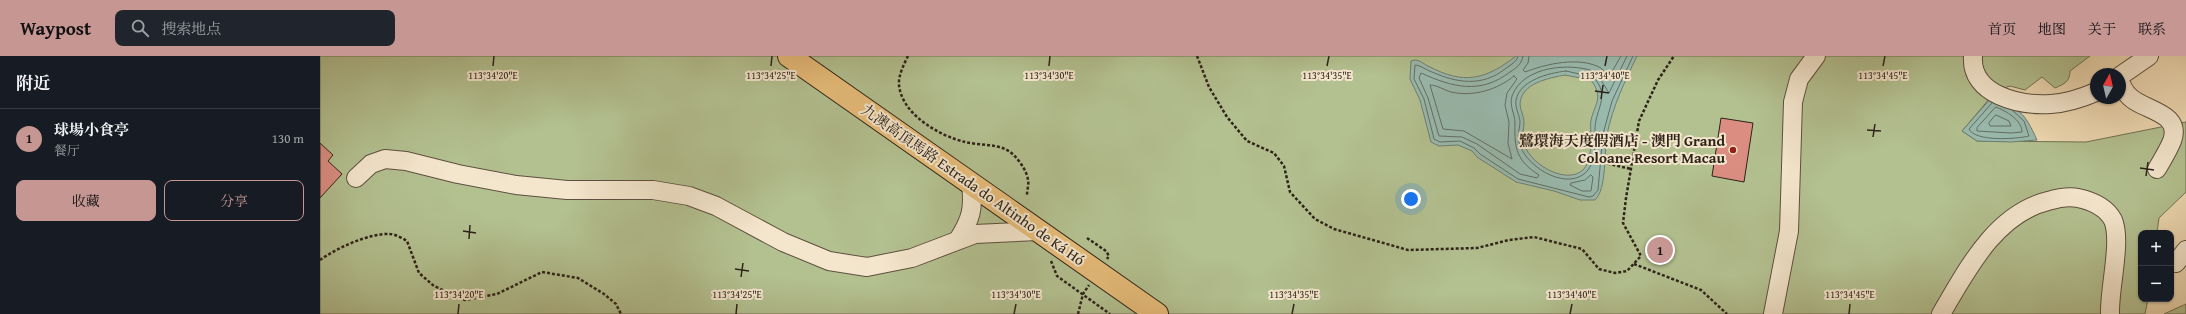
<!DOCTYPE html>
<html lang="zh">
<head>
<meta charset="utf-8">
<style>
  body { margin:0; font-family:"Gentium Book Plus","Noto Serif SC",serif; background:#20242c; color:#f1f3f6 }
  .controls { position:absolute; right:12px; bottom:12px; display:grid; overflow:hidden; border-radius:8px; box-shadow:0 1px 3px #0004 }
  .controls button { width:36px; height:36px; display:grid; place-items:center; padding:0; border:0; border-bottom:1px solid #363941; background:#171b24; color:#f1f3f6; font:20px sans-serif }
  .compass { position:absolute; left:1770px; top:12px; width:36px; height:36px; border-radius:50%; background:#171b24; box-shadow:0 1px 3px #0004; rotate:8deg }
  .you { position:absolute; left:1091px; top:143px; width:14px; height:14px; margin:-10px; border:3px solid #fff; border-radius:50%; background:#1a73e8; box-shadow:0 0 0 6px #1a73e833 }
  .badge { display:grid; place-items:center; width:26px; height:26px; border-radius:50%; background:#c59692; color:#111; font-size:13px; font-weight:700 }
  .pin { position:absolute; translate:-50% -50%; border:2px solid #fff; box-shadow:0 1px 4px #0006 }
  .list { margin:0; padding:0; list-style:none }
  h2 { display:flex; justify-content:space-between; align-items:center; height:52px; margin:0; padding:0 16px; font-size:17px }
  h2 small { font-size:13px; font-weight:400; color:#9ea1a6 }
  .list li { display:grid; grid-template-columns:26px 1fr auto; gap:12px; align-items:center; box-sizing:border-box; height:60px; padding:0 16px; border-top:1px solid #363941 }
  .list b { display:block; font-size:15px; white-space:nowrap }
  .list p { margin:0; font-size:13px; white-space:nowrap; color:#9ea1a6 }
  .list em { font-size:13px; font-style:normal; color:#9ea1a6 }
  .actions { display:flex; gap:8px; padding:12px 16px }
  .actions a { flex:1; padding:9px 0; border:1px solid #c59692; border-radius:8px; text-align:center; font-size:14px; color:#c59692 }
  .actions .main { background:#c59692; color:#111 }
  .icon { flex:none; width:22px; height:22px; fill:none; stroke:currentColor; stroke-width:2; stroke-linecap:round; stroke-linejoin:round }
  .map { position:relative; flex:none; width:1866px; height:258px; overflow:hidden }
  header { display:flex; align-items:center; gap:24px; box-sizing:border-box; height:56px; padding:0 20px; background:#c59692; color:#111 }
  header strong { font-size:19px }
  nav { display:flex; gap:22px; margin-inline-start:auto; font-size:14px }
  .search { width:280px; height:36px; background:#20242c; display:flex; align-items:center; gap:10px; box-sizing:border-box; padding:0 14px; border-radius:8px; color:#9ea1a6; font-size:15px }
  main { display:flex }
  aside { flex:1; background:#171b24 }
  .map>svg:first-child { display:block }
</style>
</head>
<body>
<header>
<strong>Waypost</strong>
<div class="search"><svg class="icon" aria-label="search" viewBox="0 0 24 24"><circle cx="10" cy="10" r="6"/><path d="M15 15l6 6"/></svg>搜索地点</div>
<nav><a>首页</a><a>地图</a><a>关于</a><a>联系</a></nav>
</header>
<main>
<aside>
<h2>附近<small></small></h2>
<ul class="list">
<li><span class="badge">1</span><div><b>球場小食亭</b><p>餐厅</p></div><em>130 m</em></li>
</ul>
<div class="actions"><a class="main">收藏</a><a>分享</a></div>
</aside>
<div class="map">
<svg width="1866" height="258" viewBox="0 0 1866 258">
  <rect width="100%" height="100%" fill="#eed9b2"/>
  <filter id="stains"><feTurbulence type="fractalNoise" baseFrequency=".005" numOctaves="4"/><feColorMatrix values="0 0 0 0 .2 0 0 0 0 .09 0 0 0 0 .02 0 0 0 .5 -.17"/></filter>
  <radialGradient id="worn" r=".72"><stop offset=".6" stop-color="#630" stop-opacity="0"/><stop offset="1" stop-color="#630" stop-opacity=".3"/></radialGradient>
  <g fill="#b3c090" stroke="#707254">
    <path d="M0 0H1770L1750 15C1750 26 1744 28 1735 32L1722 21 1705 34 1690 30 1676 35 1642 75 1657 85 1766 86 1866 66V136L1839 162 1837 177H1821V243H1828L1825 258H0Z"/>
    <polygon points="1866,248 1866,258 1844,258"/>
  </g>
  <g fill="#99baae" stroke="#6e7e72" fill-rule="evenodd">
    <path d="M1196 0H1317C1305 25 1293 50 1287 78 1284 95 1287 133 1275 144H1260L1234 135 1196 126 1157 101 1152 95 1138 89 1119 90 1111 86 1100 44 1090 23 1091 5C1098 2 1102 7 1108 10 1144 29 1165 24 1196 0ZM1245 19 1271 24C1284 42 1275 47 1271 64 1270 68 1271 74 1271 79 1271 90 1271 106 1263 114 1245 130 1206 106 1203 84 1202 78 1204 72 1204 66 1204 60 1200 54 1200 48 1201 27 1229 22 1245 19Z"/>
    <path d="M1672 41C1700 54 1704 55 1717 84L1691 86 1657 85 1642 75Z"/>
  </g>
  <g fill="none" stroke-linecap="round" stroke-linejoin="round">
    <g stroke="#636e64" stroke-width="1">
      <path d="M1198 0C1197 6 1190 9 1185 13 1162 31 1137 27 1112 16 1106 14 1100 9 1095 9L1094 23 1104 43 1114 83 1120 86 1140 85 1154 92 1160 98 1198 123 1269 141 1273 140 1278 134 1283 78 1292 45 1313 0"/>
      <path d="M1203 0C1202 8 1196 12 1190 16 1160 39 1132 31 1101 17L1099 22 1108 42 1119 80 1142 81 1157 88 1200 118 1217 122 1219 119C1197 105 1194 93 1195 67 1195 58 1189 50 1192 40 1203 10 1250 6 1276 16L1289 37 1307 0"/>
      <path d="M1209 0 1208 7 1203 14 1205 16C1226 8 1259 0 1281 12 1284 15 1286 19 1289 21L1301 0"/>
      <path d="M1246 15 1273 21C1292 40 1274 54 1275 75 1275 87 1276 109 1264 118 1243 134 1204 109 1199 86 1197 79 1200 72 1200 65 1199 58 1195 52 1196 44 1200 24 1229 17 1246 15Z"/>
      <path d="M1194 20 1197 23 1187 37 1185 49 1189 66 1188 87 1192 103 1144 75 1123 73 1110 29C1117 29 1124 34 1131 36 1153 41 1177 34 1194 20Z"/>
      <path d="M1672 47 1649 73C1655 86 1697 83 1709 80L1704 65 1692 54"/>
      <path d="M1676 51C1686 55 1702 64 1702 76L1691 77 1657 75V72Z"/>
      <polygon points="1676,59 1689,65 1691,70 1670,70 1669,67"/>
      <polygon points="1271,119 1273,121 1271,135 1262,135 1250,129 1251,127 1265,124"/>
    </g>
  </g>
  <g fill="#db8d82" stroke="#2d2319">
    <polygon points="1401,62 1433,67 1424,126 1392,120"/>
    <polygon points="0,87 13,99 8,105 22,118 0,142"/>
    <polygon points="1344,183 1352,195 1337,206 1328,194"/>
  </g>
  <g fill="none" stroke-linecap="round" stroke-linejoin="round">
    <defs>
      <g id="minor">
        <path d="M1653 0C1650 39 1700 50 1731 48 1746 47 1762 42 1776 36"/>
        <polyline points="1800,20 1829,0"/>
        <path d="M1800 26C1802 30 1804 35 1808 39 1821 55 1863 55 1852 85 1848 95 1842 104 1837 113"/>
        <polyline points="36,122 51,108 65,103 86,105 138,118 196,129 247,134 333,134 369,140 396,150 463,186 509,205 547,211 592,202 655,178 718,175"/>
        <path d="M638 184C651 163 654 153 651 128"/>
        <polyline points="1856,207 1866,194"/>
        <polyline points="1453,258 1469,175 1473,46 1479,23 1496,0"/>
        <path d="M1621 258C1647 214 1675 158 1728 145 1738 142 1749 140 1758 142 1772 145 1786 151 1793 164 1802 185 1789 233 1790 258"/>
      </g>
      <polyline id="major" points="469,0 837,258"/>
    </defs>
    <use href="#minor" stroke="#5d503f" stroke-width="20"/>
    <use href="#major" stroke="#2d2319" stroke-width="24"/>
    <g stroke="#2d2319" stroke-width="2.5" stroke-dasharray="3 2" stroke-linecap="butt">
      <path d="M588 0C584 8 578 20 579 29 582 59 620 80 645 86 658 89 673 88 685 93 695 97 707 114 708 124 709 129 707 134 707 139"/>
      <polyline points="877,0 889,31 907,61 927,85 954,97 964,110 970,136 995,163 1014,173 1088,194 1157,192 1189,184 1214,181 1262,193 1279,213 1295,217 1307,215 1321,200 1303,167 1306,142 1319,65 1338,24 1354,0"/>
      <polyline points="1268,103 1311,113"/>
      <polyline points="767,182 786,195 789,200 787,203"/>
      <path d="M0 204C17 192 49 177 70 178 75 178 82 182 87 185L99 217 114 230 145 244 177 238 222 216 258 222 284 238 296 248 301 258"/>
      <polyline points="731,205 737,220 790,258"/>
      <polyline points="1314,208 1381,234 1407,258"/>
      <polyline points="758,258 763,238 769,229"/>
    </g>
    <use href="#minor" stroke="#f4e6cd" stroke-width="18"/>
    <use href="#major" stroke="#e7bc79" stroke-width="22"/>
  </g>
  <path fill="none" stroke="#2d2319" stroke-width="1.5" d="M173 10 174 0M451 10 452 0M729 10 730 0M1007 10 1009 0M1285 10 1287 0M1563 10 1565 0M1275 35 1289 37M1281 43 1283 29M1547 74 1561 75M1553 81 1555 68M1820 112 1834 114M1826 120 1828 106M143 175 156 177M149 183 150 169M415 213 429 215M421 221 423 207M138 258 139 248M416 258 417 248M694 258 696 248M972 258 974 248M1250 258 1252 248M1529 258 1530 248"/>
  <circle fill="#8f2418" stroke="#f4e6cd" stroke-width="1.5" cx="1413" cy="94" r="4"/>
  <g text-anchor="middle" stroke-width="4" stroke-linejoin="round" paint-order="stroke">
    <g font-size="15" font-weight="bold" fill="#2d2319" stroke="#f4e6cd" text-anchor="end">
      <text x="1405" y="90">鷺環海天度假酒店 - 澳門 Grand<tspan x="1405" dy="17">Coloane Resort Macau</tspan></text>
    </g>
    <g font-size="15" fill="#2d2319" stroke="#f4e6cd">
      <text transform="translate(653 129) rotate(35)" y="5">九澳高頂馬路 Estrada do Altinho de Ká Hó</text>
    </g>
  </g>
  <g font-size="10" text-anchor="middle" fill="#2d2319" stroke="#f4e6cd" stroke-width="4" stroke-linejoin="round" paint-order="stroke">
    <text x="173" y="23">113°34'20"E</text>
    <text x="451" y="23">113°34'25"E</text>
    <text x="729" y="23">113°34'30"E</text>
    <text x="1007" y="23">113°34'35"E</text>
    <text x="1285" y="23">113°34'40"E</text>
    <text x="1563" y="23">113°34'45"E</text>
    <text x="139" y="242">113°34'20"E</text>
    <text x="417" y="242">113°34'25"E</text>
    <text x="696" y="242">113°34'30"E</text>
    <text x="974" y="242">113°34'35"E</text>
    <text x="1252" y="242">113°34'40"E</text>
    <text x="1530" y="242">113°34'45"E</text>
  </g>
  <rect width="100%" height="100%" filter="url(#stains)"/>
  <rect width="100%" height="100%" fill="url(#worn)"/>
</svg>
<div class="controls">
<button>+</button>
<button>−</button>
</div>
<svg class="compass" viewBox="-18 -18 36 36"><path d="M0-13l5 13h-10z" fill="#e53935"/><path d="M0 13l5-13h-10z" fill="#9ea1a6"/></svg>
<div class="you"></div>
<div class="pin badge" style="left:1340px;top:194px">1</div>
</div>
</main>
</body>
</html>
